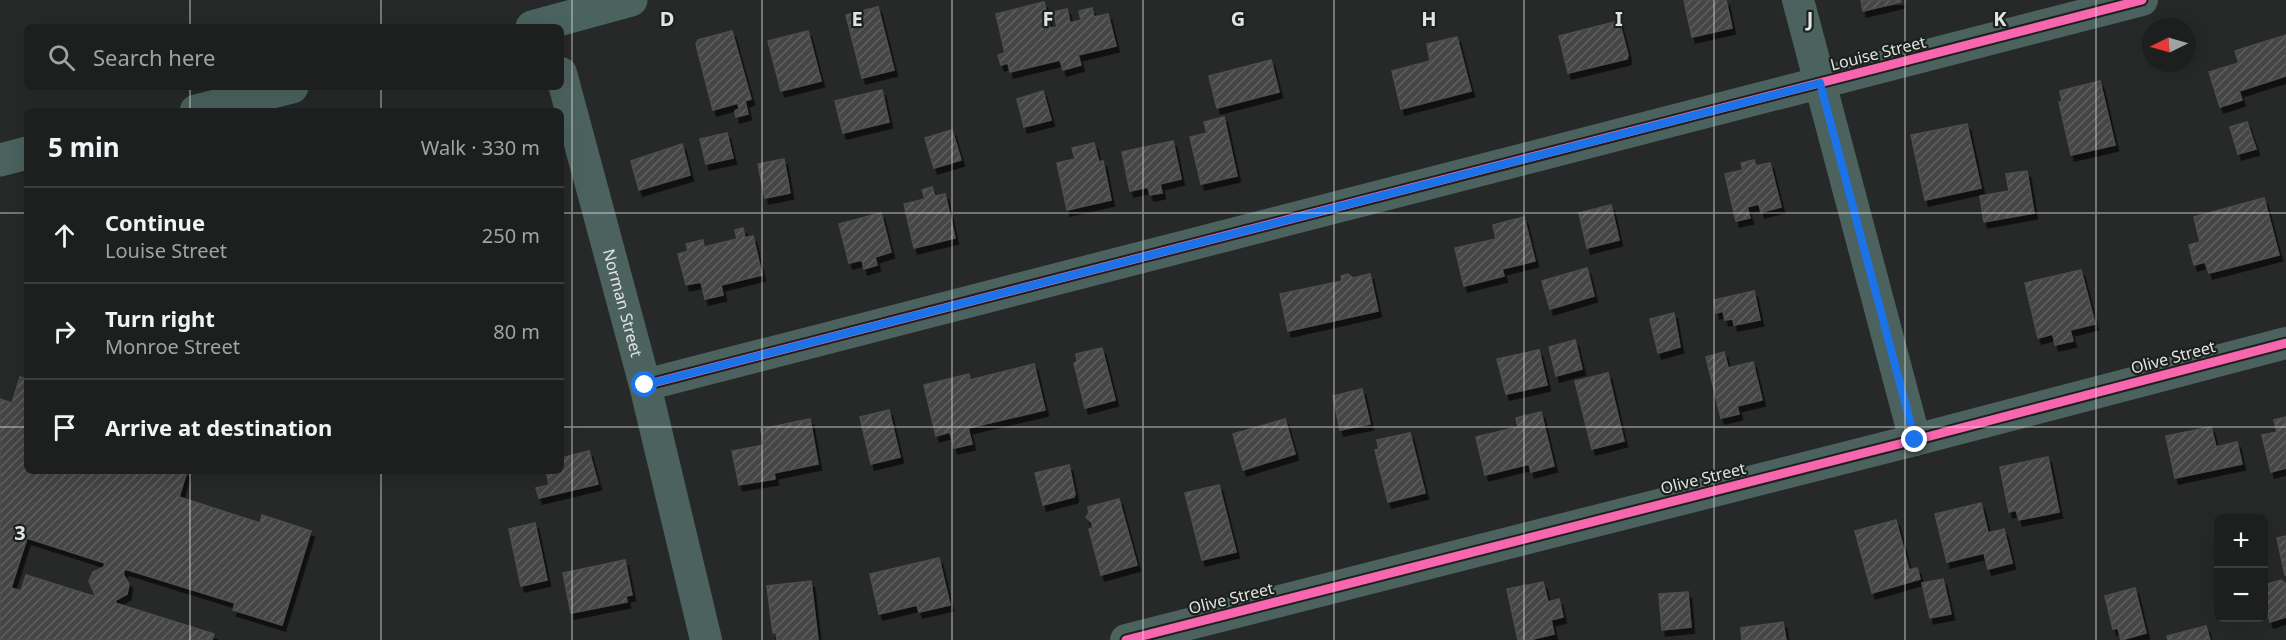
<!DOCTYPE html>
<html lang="en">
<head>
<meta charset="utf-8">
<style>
  body { margin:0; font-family:"Noto Sans",sans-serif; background:#252727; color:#f1f3f6 }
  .controls { position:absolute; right:18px; bottom:18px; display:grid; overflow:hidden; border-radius:9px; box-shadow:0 6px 24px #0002 }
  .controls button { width:54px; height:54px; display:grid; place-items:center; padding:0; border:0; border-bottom:2px solid #3b3d3c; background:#1d1f1e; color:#f1f3f6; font:30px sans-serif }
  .compass { position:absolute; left:2142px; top:18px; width:54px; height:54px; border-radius:50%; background:#1d1f1e; box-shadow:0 6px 24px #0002; rotate:265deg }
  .stop { position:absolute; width:18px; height:18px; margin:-14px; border:4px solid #1a73e8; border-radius:50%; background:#fff }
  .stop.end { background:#1a73e8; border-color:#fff; box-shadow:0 2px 6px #0008 }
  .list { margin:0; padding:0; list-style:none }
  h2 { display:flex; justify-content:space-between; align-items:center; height:78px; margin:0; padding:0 24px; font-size:26px }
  h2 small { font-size:20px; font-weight:400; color:#a0a2a4 }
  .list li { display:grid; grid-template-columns:39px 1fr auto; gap:18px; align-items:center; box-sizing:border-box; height:96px; padding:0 24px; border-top:2px solid #3b3d3c }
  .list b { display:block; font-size:22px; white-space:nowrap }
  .list p { margin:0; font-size:20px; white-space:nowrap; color:#a0a2a4 }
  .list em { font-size:20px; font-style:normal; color:#a0a2a4 }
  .icon { flex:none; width:33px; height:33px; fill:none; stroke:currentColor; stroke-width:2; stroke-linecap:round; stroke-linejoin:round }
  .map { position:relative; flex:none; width:2286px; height:640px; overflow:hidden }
  .search { position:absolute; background:#1d1f1e; box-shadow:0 6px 24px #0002; left:24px; top:24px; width:540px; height:66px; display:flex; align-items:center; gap:15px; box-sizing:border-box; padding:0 21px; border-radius:9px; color:#a0a2a4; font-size:22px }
  .panel { position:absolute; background:#1d1f1e; box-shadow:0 6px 24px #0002; left:24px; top:108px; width:540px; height:366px; border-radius:9px }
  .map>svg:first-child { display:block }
</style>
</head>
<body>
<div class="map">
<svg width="2286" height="640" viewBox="0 0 2286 640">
  <defs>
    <pattern id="building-hatch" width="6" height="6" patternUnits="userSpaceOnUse" patternTransform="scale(1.5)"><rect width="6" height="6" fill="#444544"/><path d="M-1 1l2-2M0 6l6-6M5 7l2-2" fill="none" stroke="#5f605f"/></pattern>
    <filter id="shadow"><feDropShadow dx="3.5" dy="6" stdDeviation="0" flood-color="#0009"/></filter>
  </defs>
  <rect width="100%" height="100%" fill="#272928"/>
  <g fill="url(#building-hatch)" stroke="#4e4f4d" stroke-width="1.5" fill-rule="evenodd" filter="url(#shadow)">
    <polygon points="1684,0 1726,0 1732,28 1692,37"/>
    <polygon points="1861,0 1900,0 1901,2 1863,11"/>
    <polygon points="1044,2 1050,28 1057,27 1053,12 1067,9 1070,23 1081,20 1079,11 1092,8 1094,17 1108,14 1116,46 1078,55 1081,65 1063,70 1060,60 1010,72 1008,63 1001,65 998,55 1005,53 996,14"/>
    <polygon points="878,7 894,70 862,78 846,15"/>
    <polygon points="1619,21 1628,55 1627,59 1568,73 1559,36"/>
    <polygon points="732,31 751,99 745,101 748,114 736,117 735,111 739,109 738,103 713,110 696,44 698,40"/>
    <polygon points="808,31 821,81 781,91 768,41"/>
    <polygon points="2286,35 2286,76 2239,91 2242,100 2220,107 2209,72 2239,63 2235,51"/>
    <polygon points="1457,37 1471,91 1401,109 1392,71 1430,61 1427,44"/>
    <polygon points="1271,60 1279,92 1217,108 1209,76"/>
    <polygon points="2100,81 2115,145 2071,155 2059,102 2062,101 2060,91"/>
    <polygon points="882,90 889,122 843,133 835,101"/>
    <polygon points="1043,91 1051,120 1024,127 1017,99"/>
    <polygon points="1224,117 1237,176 1201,184 1190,137 1207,133 1204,122"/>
    <polygon points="2247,122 2256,149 2238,154 2230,127"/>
    <polygon points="1967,124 1981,188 1925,200 1911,135"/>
    <polygon points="952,130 961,160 934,168 925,138"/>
    <polygon points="727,133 733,158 706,164 700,139"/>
    <polygon points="1173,141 1181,179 1160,184 1162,193 1150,195 1148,187 1130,191 1122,152"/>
    <polygon points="1094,143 1099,162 1103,161 1111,200 1067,210 1057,163 1075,159 1072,148"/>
    <polygon points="682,144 690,175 639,190 631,161"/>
    <polygon points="784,159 790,193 765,198 758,164"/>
    <polygon points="1754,160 1756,166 1770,163 1781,207 1761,212 1759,204 1747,207 1750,218 1736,221 1725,174 1743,170 1741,163"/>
    <polygon points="2027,171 2034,213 1984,222 1980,196 2009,191 2006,174"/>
    <polygon points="932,187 935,196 945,194 955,238 914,248 904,204 925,199 922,190"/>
    <polygon points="2264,198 2279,255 2209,273 2205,262 2194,265 2189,245 2200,242 2194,217"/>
    <polygon points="1611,205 1619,240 1587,248 1579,213"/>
    <polygon points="881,213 891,252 875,257 877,265 864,269 862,260 849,263 839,224"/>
    <polygon points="1524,217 1535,261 1502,269 1504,276 1464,286 1455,248 1496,239 1493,225"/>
    <polygon points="743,228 745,238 753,236 762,275 721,285 723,295 705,299 701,282 686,285 678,254 688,251 686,244 703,240 704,247 737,239 735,230"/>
    <polygon points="1587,268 1594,296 1550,309 1542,281"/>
    <polygon points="2081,270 2095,324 2070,330 2073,341 2055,345 2053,334 2038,338 2025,283"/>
    <polygon points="1348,274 1353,278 1370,274 1378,311 1288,331 1280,294 1342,281 1341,276"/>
    <polygon points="1754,291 1760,320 1734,325 1733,319 1725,320 1723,311 1716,313 1714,300"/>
    <polygon points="1674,313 1680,347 1658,353 1650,319"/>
    <polygon points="1575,340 1582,369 1556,376 1549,347"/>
    <polygon points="1102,348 1115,400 1085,408 1074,363 1077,362 1076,354"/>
    <polygon points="1539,350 1547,385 1506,394 1497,359"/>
    <polygon points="1724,352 1728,368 1753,362 1762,400 1737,406 1739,414 1721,418 1706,357"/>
    <polygon points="1034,364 1045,410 968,428 972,444 954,448 950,432 936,436 924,385 969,374 970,380"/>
    <polygon points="1608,373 1624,441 1592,449 1575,381"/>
    <path d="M20 377 27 379V471H95L107 475 109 471H187L179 497 260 523 262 515 311 531 282 625 233 610 235 603 125 569 123 574 129 584 127 594 116 600 115 603 214 634 212 640H0V399L12 403ZM27 538 105 563 104 567 93 572 89 581 96 597 26 575 21 591 11 588Z"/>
    <polygon points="1362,389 1370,424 1340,430 1333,396"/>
    <polygon points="889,410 900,457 871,464 860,417"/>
    <polygon points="1541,412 1554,466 1531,472 1529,464 1485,475 1476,437 1518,427 1516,418"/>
    <polygon points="2286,417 2286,468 2271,472 2262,435 2277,432 2274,420"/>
    <polygon points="810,419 818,464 774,473 775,479 739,485 732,451 764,445 761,429"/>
    <polygon points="1285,419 1295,454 1243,470 1233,434"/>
    <polygon points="2211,427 2216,447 2237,442 2242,464 2175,478 2166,436"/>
    <polygon points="1410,433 1425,493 1388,502 1375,450 1379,449 1377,440"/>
    <polygon points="589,451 598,484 539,498 536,488 549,485 546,471 561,471 561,458"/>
    <polygon points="2048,457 2059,512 2019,520 2016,510 2009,512 2000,467"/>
    <polygon points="1069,465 1075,494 1074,497 1043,505 1035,473"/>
    <polygon points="1219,485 1236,552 1202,560 1185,493"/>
    <polygon points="1119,499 1137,565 1101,575 1089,529 1093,528 1092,523 1086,517 1089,513 1088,507"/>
    <polygon points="1981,503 1988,533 2004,529 2012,563 1988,569 1984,553 1947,562 1935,514"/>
    <polygon points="1896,520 1909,570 1917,568 1920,579 1872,593 1855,531"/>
    <polygon points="535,523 547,580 521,586 509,529"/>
    <polygon points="2286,536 2286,575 2285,575 2277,538"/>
    <polygon points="939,558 950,605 919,612 917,605 879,614 870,574"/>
    <polygon points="625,560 632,595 626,596 627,602 571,613 563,573"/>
    <polygon points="1943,579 1951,614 1930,618 1922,583"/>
    <polygon points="2281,580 2286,584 2286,617 2270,622 2264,602 2264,585"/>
    <polygon points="811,581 818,640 777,640 776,632 773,633 767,586"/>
    <polygon points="1543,582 1548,602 1559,599 1563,617 1551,620 1554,634 1529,640 1518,640 1507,589"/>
    <polygon points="2135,588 2146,633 2121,640 2118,628 2113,629 2105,596"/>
    <polygon points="1688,592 1691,627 1662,630 1659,594"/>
    <polygon points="1783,622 1786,640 1742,640 1741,628"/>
    <polygon points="2206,626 2210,640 2168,640 2167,636"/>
  </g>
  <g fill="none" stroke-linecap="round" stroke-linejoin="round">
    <g stroke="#4c625f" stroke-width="32">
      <polyline points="1798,0 1915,440"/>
      <path id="s1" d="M561 73 645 385 706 640"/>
      <polyline points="645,385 2142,0"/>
      <polyline points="1126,640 1915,440 2286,343"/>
    </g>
    <g stroke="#4a635f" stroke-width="33">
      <polyline points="532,27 631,0"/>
      <polyline points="196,111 292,87"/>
      <polyline points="0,160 27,153"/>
    </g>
    <defs>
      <g id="cycleway">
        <polyline points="645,385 2142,0"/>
        <polyline points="1126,640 1915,440 2286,343"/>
      </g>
    </defs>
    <use href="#cycleway" stroke="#1c211d" stroke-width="13"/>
    <use href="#cycleway" stroke="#f766af" stroke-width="9"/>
  </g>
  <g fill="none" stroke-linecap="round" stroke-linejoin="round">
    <polyline stroke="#1a73e8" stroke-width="8" points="645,385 1820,83 1915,440"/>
  </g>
  <path fill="none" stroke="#e1e4e1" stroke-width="1.5" stroke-opacity="0.55" d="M190 0V27M381 0V27M572 0V640M762 0V640M952 0V640M1143 0V640M1334 0V640M1524 0V640M1714 0V640M1905 0V640M2096 0V640M190 87V111M381 87V111M0 213H27M561 213H2286M0 427H27M561 427H2286M190 471V640M381 471V640"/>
  <g text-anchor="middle" stroke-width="4.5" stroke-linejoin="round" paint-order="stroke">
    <g font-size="16" fill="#e1e4e1" stroke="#1c211d">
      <text transform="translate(1878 53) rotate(-14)" y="6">Louise Street</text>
      <text dy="6" stroke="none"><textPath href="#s1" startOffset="238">Norman Street</textPath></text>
      <text transform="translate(2173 357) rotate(-15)" y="6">Olive Street</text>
      <text transform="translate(1703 478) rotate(-14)" y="6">Olive Street</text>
      <text transform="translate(1231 598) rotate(-14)" y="6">Olive Street</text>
    </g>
  </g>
  <g font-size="20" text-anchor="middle" font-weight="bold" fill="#e1e4e1" stroke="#1c211d" stroke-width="4.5" stroke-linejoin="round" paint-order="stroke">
    <text x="667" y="26">D</text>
    <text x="857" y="26">E</text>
    <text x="1048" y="26">F</text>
    <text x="1238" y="26">G</text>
    <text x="1429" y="26">H</text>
    <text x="1619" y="26">I</text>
    <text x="1810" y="26">J</text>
    <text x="2000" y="26">K</text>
    <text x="20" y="540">3</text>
  </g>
</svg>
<div class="controls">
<button>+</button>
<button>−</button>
</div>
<svg class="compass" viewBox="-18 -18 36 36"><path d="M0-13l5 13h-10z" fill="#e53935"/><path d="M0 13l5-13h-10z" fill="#a0a2a4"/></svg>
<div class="stop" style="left:645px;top:385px"></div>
<div class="stop end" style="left:1915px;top:440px"></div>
<div class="search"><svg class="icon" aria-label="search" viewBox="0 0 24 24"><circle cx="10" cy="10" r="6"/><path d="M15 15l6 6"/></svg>Search here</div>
<section class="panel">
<h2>5 min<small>Walk · 330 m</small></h2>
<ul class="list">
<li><svg class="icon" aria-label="ahead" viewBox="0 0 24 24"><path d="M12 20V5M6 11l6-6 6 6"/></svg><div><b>Continue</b><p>Louise Street</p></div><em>250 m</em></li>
<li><svg class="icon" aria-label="right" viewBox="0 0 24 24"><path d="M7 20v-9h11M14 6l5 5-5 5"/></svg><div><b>Turn right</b><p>Monroe Street</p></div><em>80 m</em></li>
<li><svg class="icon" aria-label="arrive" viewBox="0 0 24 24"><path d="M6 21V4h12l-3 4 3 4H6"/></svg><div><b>Arrive at destination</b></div></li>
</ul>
</section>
</div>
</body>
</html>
